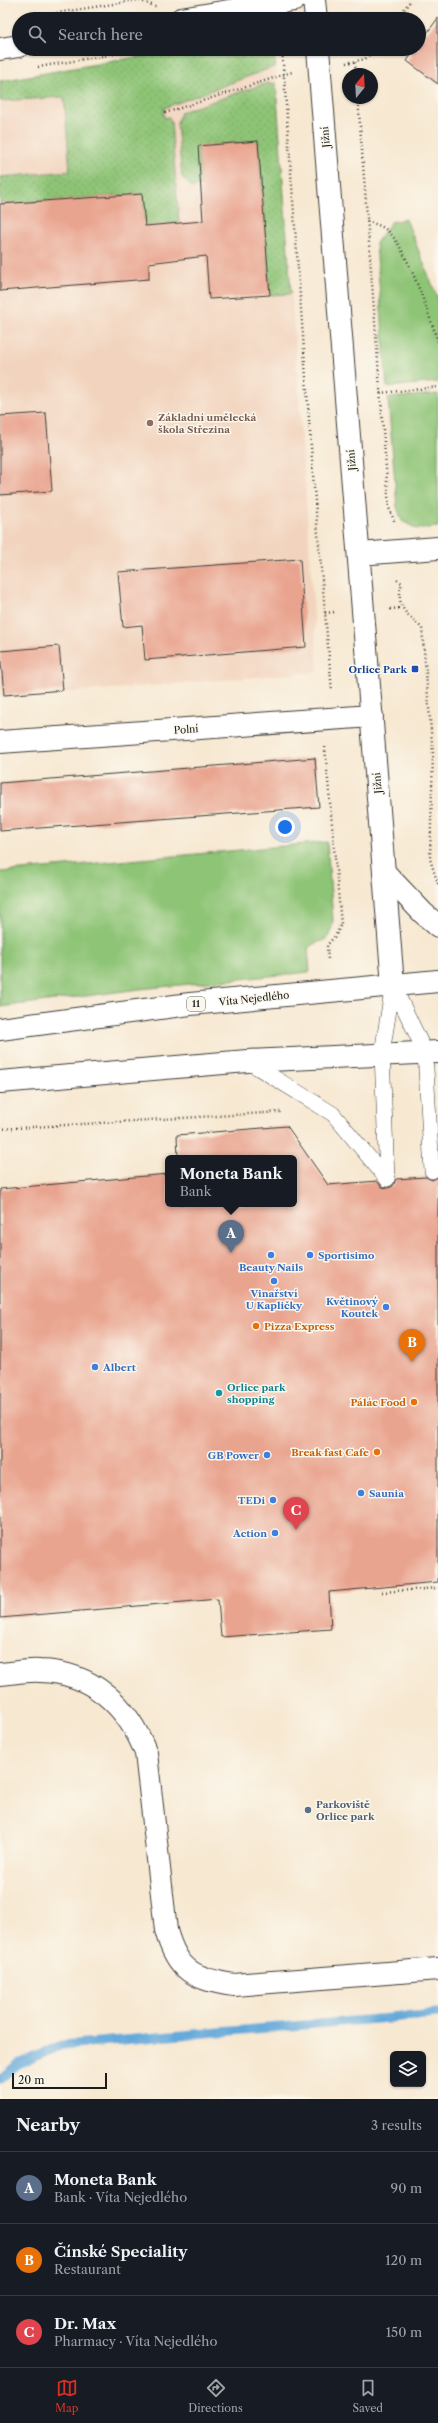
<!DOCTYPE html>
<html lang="en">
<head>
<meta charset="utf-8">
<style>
  body { margin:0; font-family:"Libre Caslon Text",serif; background:#242831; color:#f1f3f6 }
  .controls { position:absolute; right:12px; bottom:12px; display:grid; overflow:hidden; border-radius:6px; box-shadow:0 1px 3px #0004 }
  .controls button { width:36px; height:36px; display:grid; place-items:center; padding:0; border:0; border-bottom:1px solid #363941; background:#171b24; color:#f1f3f6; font:20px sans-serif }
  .compass { position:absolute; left:342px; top:68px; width:36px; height:36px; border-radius:50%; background:#171b24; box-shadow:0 1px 3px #0004; rotate:18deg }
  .scale { position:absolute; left:12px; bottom:10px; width:95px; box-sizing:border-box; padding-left:4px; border:2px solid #1c1c1c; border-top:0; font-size:11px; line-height:14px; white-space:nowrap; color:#1c1c1c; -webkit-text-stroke:3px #fbf7ec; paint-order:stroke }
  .you { position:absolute; left:285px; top:827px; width:14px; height:14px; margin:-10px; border:3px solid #fff; border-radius:50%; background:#1a73e8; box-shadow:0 0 0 6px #1a73e833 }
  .badge { display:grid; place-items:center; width:26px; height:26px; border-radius:50%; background:#d93025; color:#fff; font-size:13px; font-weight:700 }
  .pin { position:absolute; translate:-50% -33px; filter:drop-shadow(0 1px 2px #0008) }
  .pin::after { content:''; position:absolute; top:21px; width:14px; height:12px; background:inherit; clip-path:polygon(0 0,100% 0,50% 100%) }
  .popup { position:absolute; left:165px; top:1155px; width:132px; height:52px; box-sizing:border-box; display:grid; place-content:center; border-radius:6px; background:#171b24; filter:drop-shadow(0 1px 3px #0005); font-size:13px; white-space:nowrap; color:#9ea1a6 }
  .popup b { font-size:15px; color:#f1f3f6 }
  .popup::after { content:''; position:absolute; left:50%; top:100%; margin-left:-8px; border:8px solid transparent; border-top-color:#171b24 }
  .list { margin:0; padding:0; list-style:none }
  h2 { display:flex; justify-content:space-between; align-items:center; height:52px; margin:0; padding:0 16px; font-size:17px }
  h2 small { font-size:13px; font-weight:400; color:#9ea1a6 }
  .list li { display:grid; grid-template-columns:26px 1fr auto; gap:12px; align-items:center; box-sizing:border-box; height:72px; padding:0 16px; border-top:1px solid #363941 }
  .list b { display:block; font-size:15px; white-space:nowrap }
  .list p { margin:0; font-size:13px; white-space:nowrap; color:#9ea1a6 }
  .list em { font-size:13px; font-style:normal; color:#9ea1a6 }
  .icon { flex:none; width:22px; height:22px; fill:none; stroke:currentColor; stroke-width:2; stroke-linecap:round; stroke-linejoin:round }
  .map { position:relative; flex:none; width:438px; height:2099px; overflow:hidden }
  .search { position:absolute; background:#171b24; box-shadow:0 1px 3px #0004; left:12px; right:12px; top:12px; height:44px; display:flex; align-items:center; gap:10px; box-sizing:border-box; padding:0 14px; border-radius:22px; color:#9ea1a6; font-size:15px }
  .sheet { height:268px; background:#171b24 }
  nav { display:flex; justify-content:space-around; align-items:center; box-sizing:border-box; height:56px; border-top:1px solid #363941; background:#171b24; font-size:11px; color:#9ea1a6 }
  nav a { display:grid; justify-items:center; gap:2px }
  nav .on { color:#d93025 }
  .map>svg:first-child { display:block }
</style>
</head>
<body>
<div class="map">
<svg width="438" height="2099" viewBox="0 0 438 2099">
  <defs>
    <pattern id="grass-dots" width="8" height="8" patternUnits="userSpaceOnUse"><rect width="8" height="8" fill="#8ec476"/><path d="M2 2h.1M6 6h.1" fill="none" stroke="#7aa866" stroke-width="1.8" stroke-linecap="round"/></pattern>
  </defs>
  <rect width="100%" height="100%" fill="#fbf7ec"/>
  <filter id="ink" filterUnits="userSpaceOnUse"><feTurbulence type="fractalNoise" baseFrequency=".025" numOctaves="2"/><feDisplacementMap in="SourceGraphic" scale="8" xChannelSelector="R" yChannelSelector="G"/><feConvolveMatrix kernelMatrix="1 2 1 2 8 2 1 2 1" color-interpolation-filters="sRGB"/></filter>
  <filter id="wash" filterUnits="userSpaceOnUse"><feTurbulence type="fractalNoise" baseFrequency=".012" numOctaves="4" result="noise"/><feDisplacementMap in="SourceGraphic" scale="16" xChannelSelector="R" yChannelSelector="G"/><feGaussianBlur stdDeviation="0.9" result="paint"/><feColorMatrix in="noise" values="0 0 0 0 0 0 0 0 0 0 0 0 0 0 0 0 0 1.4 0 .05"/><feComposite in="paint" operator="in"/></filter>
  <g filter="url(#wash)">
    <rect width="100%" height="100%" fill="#f7e8d1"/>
    <polygon fill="#f2d4be" points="182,49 272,49 275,58 318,672 0,698 0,81"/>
    <g fill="url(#grass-dots)" stroke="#557049">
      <polygon points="182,49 272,49 276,66 164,108 164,118 169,117 171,121 179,223 145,226 142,194 0,204 0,177 70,171 64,97 0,101 0,81"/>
      <polygon points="267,83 276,84 291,294 270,295 258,141 198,146 201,186 191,187 182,177 177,123 181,112"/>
    </g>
    <g fill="#8ec476" stroke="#557049">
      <polygon points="406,219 438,299 438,382 387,387 376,243 391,222"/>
      <polygon points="438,394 438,527 417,529 402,521 397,507 388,398"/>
      <path d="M327 842 333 920C329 950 318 936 308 949L310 972 140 989 0 1007V872Z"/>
    </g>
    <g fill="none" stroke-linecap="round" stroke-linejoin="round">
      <polyline stroke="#64a9da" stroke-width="9" points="0,2079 18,2064 62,2045 438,2014"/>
    </g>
    <g id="blocks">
      <g fill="#e9a48f">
        <polygon points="438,18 438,84 407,61 415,49 419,49 419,44"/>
        <polygon points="258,141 270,295 209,299 206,256 149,263 149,279 0,291 0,204 142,194 145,226 203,221 198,146"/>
        <polygon points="46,413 52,491 0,495 0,416"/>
        <polygon points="300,559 306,647 145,660 142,625 123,627 118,572"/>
        <polygon points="59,646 63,690 4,695 0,651"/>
        <polygon points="315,758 319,807 0,831 0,783"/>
        <polygon points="287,1126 328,1185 377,1181 382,1187 388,1188 393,1186 396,1179 426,1177 432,1180 438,1177 438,1582 329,1592 331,1629 221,1637 218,1599 0,1618 0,1189 168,1174 168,1204 294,1204 294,1158 178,1158 177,1135"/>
      </g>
    </g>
  </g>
  <g filter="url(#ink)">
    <use href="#blocks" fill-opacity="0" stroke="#3d3b37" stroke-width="1"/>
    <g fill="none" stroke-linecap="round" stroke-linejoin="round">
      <defs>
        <g id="service">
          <polyline points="393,985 425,1052 432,1171"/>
          <polyline points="247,1061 333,1114 387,1179"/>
          <polyline points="387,1179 382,1053 393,985"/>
        </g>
        <g id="minor">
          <polyline points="314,0 316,19"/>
          <polyline points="181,19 294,0"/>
          <polyline points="0,49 19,46"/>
          <polyline points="318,49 393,985"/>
          <polyline points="359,554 438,548"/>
          <polyline points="0,742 372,716"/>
          <polyline points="384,872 423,913 438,926"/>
          <path d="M0 1674C13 1673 27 1670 40 1671 92 1672 128 1706 146 1753L166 1930C177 1971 194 1979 234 1985L438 1969"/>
        </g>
        <g id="primary">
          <polyline points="0,1029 190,1004 438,981"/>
          <polyline points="0,1082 247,1061 438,1052"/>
        </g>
      </defs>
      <use href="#service" stroke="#3d3b37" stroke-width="16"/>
      <use href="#minor" stroke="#3d3b37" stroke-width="24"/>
      <use href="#primary" stroke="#3d3b37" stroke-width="24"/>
      <g stroke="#3d3b37" stroke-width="2.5" stroke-dasharray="1 3" stroke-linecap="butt">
        <polyline points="25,18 138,0 157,7"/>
        <polyline points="397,19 411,0"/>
        <polyline points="282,49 315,501 332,691"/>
        <polyline points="355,62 356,74"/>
        <polyline points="346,63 365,59 375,49"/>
        <polyline points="38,67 144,49"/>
        <polyline points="358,98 389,508 395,523"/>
        <polyline points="165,113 292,72"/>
        <path d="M367 221C375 224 383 226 389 232 408 251 429 315 438 342"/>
        <polyline points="380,393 438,387"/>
        <path d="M397 580 402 583C395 607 406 613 422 628L433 754 430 859 438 884"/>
        <polyline points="390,609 401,608"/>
        <polyline points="325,613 335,612"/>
        <polyline points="325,747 341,924 336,935 327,945 328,961"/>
        <polyline points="0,1129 281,1112"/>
        <polyline points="382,1592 438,1588"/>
      </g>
      <use href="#service" stroke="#fff" stroke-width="15"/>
      <use href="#minor" stroke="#fff" stroke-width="22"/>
      <use href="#primary" stroke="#fff" stroke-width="22"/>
    </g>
  </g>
  <circle fill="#8d6e63" stroke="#fbf7ec" stroke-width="1.5" cx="150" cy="423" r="4"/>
  <rect fill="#1a4fb4" stroke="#fbf7ec" stroke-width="1.5" x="411" y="665" width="8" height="8" rx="2"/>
  <g fill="#3f7fe0" stroke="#fbf7ec" stroke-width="1.5">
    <circle cx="271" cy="1255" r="4"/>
    <circle cx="310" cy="1255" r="4"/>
    <circle cx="274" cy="1281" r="4"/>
    <circle cx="386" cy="1307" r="4"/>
    <circle cx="95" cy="1367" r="4"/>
    <circle cx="267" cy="1455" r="4"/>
    <circle cx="361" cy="1493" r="4"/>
    <circle cx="273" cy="1500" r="4"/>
    <circle cx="275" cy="1533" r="4"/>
  </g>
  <g fill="#e8710a" stroke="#fbf7ec" stroke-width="1.5">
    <circle cx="256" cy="1326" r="4"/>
    <circle cx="414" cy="1402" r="4"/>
    <circle cx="377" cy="1452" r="4"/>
  </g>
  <circle fill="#0f9aa8" stroke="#fbf7ec" stroke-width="1.5" cx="219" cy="1393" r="4"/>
  <circle fill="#5c6f8a" stroke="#fbf7ec" stroke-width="1.5" cx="308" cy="1810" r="4"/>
  <g text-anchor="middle" stroke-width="3" stroke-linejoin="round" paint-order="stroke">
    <rect fill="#fbf7ec" stroke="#5f5e5a" stroke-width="1" x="187" y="997" width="18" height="14" rx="3"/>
    <g font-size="9" font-weight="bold" fill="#1c1c1c">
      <text x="196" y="1007">11</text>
    </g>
    <g font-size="10" fill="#1c1c1c" stroke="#fbf7ec">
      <text transform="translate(325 137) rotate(-95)" y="4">Jižní</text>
      <text transform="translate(351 460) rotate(-95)" y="4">Jižní</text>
      <text transform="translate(186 729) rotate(-4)" y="4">Polní</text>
      <text transform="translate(377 783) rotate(-95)" y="4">Jižní</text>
      <text transform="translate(254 998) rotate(-6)" y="4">Víta Nejedlého</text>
    </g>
    <g font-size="10" font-weight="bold" fill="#785e54" stroke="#fbf7ec" text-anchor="start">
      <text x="158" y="421">Základní umělecká<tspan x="158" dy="12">škola Střezina</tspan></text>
    </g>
    <g font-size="10" font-weight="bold" fill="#164399" stroke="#fbf7ec" text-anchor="end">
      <text x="407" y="673">Orlice Park</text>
    </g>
    <g font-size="10" font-weight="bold" fill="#366cbe" stroke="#fbf7ec" text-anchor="end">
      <text x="318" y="1259" text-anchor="start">Sportisimo</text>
      <text x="271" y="1271" text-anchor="middle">Beauty Nails</text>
      <text x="274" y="1297" text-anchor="middle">Vinařství<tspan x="274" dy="12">U Kapličky</tspan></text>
      <text x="378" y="1305">Květinový<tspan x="378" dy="12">Koutek</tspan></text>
      <text x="103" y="1371" text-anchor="start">Albert</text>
      <text x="259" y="1459">GB Power</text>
      <text x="369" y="1497" text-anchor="start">Saunia</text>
      <text x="265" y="1504">TEDi</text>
      <text x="267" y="1537">Action</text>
    </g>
    <g font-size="10" font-weight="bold" fill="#c56008" stroke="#fbf7ec" text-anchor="end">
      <text x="264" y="1330" text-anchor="start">Pizza Express</text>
      <text x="406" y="1406">Pálác Food</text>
      <text x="369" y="1456">Break fast Cafe</text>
    </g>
    <g font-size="10" font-weight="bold" fill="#0d838f" stroke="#fbf7ec" text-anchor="start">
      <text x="227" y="1391">Orlice park<tspan x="227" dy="12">shopping</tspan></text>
    </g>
    <g font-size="10" font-weight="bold" fill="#4e5e75" stroke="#fbf7ec" text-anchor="start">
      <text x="316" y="1808">Parkoviště<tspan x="316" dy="12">Orlice park</tspan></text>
    </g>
  </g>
</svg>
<div class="controls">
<button><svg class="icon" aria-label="layers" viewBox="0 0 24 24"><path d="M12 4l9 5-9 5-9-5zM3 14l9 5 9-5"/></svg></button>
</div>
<svg class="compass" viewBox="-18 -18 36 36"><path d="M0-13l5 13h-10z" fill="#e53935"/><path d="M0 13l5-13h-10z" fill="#9ea1a6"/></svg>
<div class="scale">20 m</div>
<div class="you"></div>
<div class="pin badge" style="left:231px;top:1253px;background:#5c6f8a">A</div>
<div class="popup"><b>Moneta Bank</b>Bank</div>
<div class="pin badge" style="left:412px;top:1362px;background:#e8710a">B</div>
<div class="pin badge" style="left:296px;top:1530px;background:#e0444e">C</div>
<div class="search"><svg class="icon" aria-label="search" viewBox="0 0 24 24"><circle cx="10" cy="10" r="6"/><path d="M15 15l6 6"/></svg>Search here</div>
</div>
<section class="sheet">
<h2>Nearby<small>3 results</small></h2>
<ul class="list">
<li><span class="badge" style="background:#5c6f8a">A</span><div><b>Moneta Bank</b><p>Bank · Víta Nejedlého</p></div><em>90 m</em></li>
<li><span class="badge" style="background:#e8710a">B</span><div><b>Čínské Speciality</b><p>Restaurant</p></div><em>120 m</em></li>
<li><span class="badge" style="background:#e0444e">C</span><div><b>Dr. Max</b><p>Pharmacy · Víta Nejedlého</p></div><em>150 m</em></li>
</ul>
</section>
<nav>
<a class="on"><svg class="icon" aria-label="map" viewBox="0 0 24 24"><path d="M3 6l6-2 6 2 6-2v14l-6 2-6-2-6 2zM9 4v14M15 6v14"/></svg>Map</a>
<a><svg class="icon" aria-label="directions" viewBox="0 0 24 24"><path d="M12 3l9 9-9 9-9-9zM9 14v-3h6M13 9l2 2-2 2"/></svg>Directions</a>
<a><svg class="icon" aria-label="saved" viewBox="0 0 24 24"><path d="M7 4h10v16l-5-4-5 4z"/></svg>Saved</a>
</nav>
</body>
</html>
